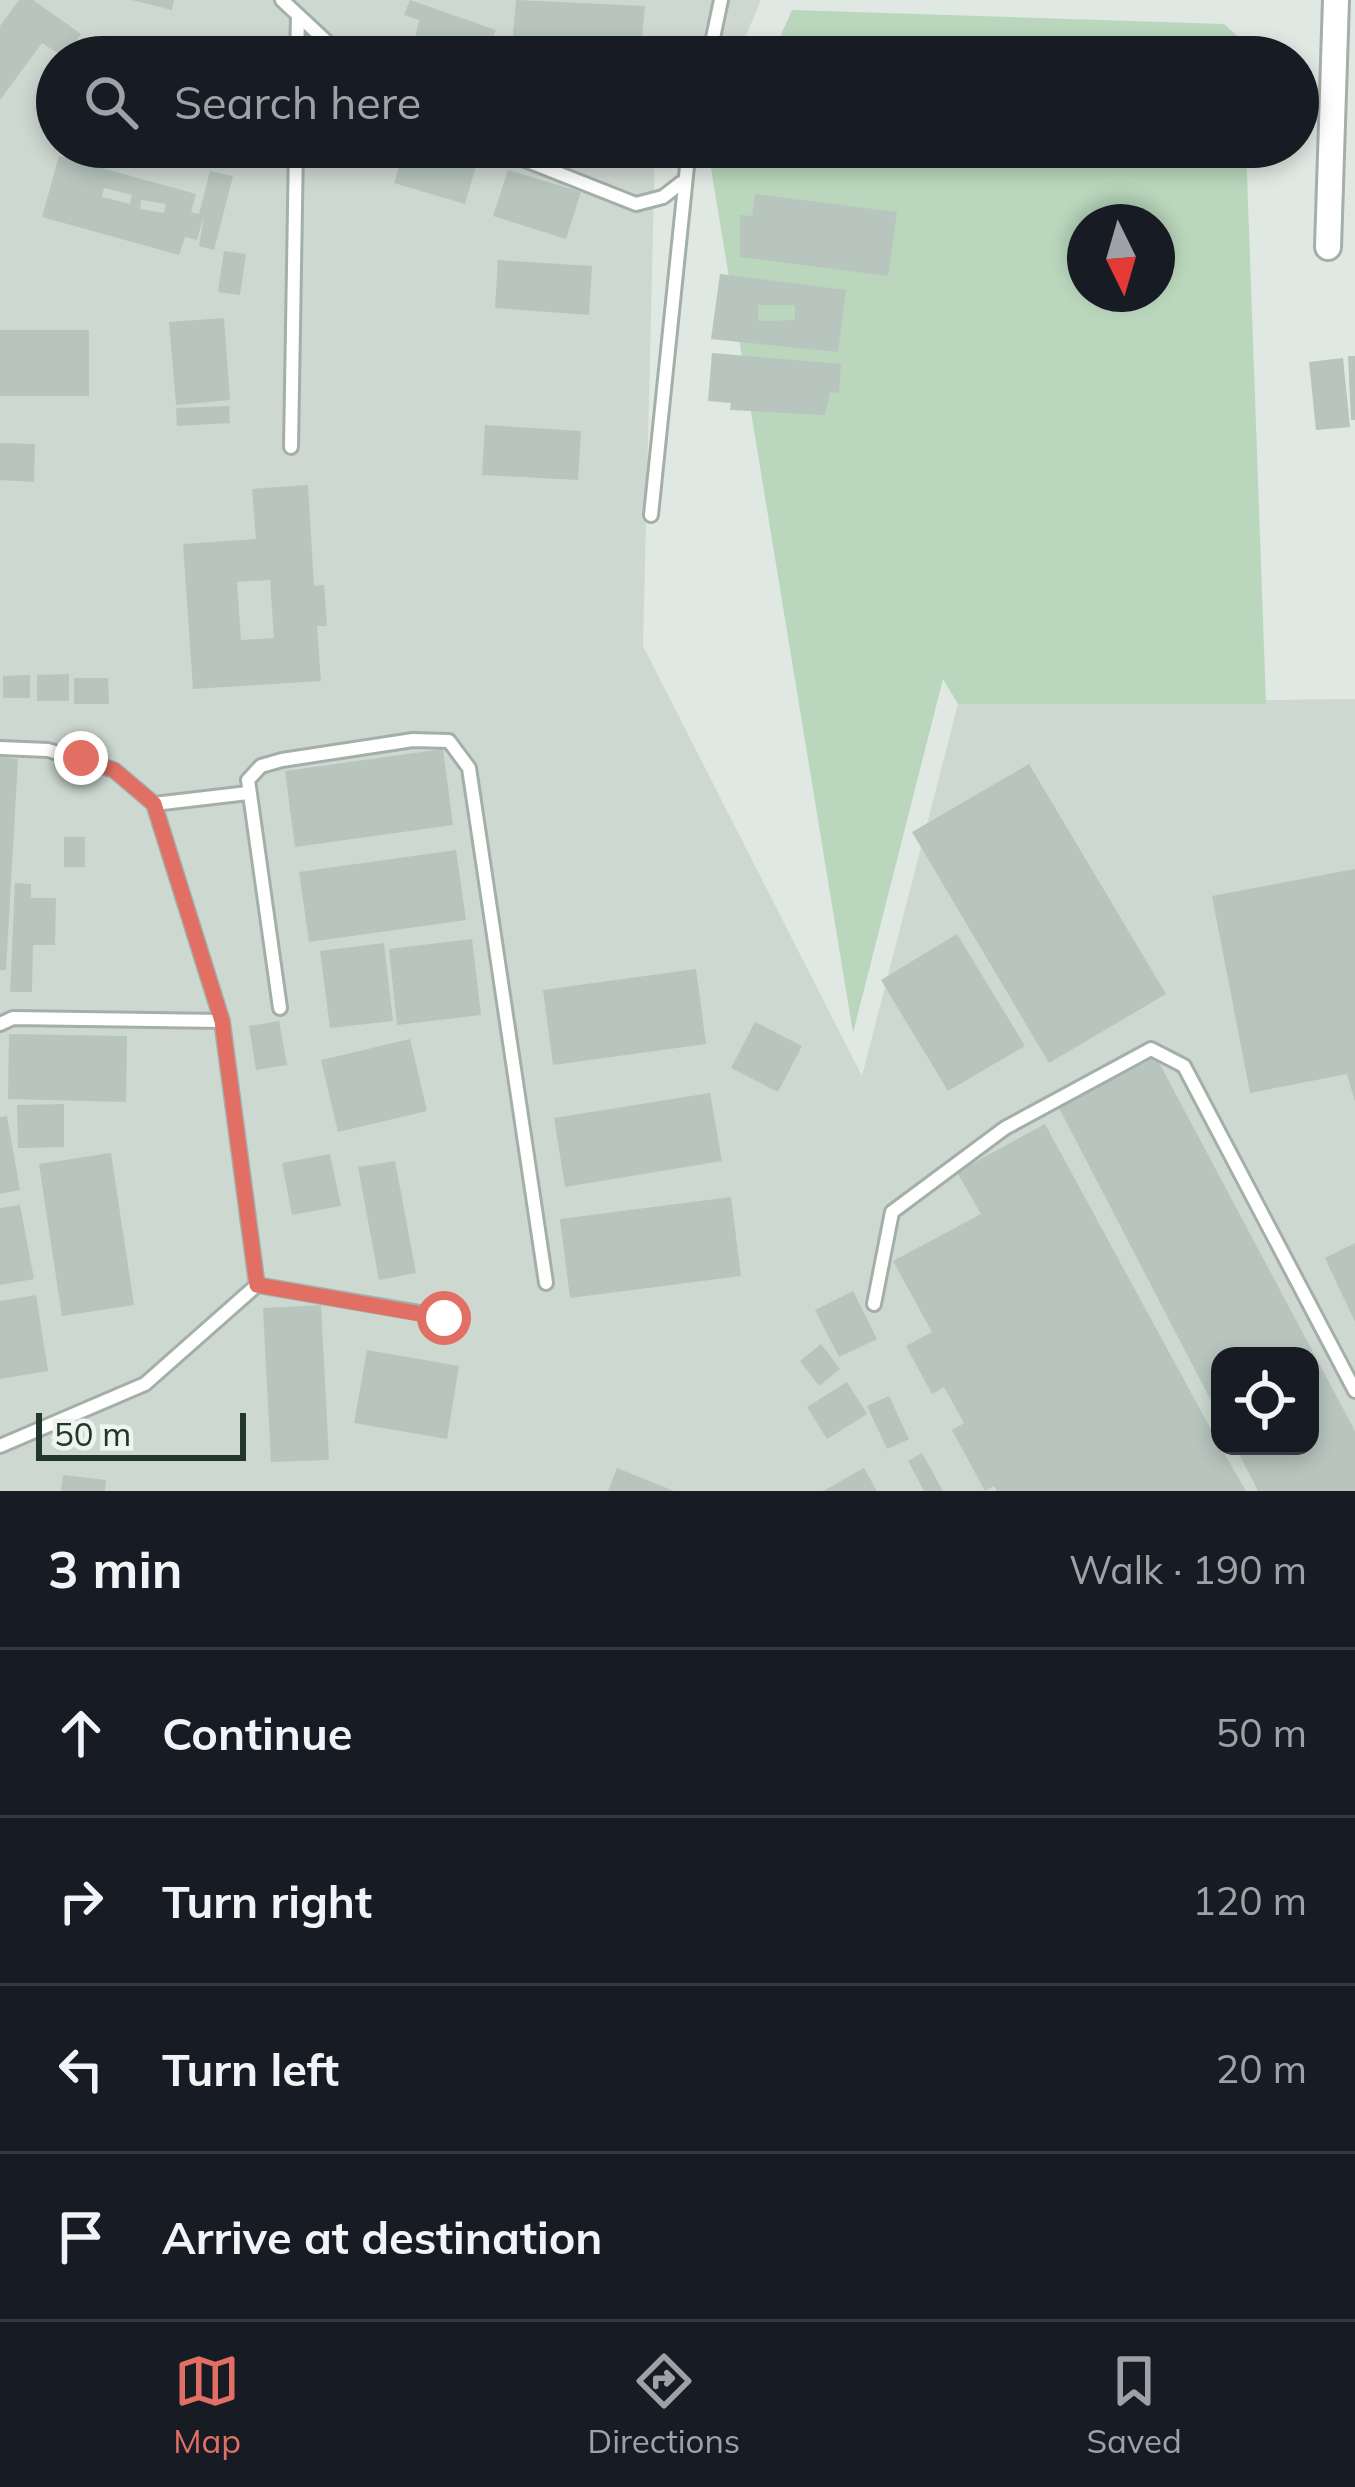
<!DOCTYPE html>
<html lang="en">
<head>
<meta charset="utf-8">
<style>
  body { margin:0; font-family:Mulish,sans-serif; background:#242831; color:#f1f3f6 }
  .controls { position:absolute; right:36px; bottom:36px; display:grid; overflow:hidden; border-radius:24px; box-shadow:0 6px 18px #0003 }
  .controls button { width:108px; height:108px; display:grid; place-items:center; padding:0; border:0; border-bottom:3px solid #363941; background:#171b24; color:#f1f3f6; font:60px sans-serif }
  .compass { position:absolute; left:1067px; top:204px; width:108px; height:108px; border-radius:50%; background:#171b24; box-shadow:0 6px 18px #0003; rotate:175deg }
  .scale { position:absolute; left:36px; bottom:30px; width:210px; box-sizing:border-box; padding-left:12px; border:6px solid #22362d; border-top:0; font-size:33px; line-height:42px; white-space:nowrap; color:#22362d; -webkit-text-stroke:9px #eef5f1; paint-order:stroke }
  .stop { position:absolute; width:36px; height:36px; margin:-27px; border:9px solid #e16f64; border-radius:50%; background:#fff }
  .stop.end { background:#e16f64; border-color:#fff; box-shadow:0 3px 12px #0008 }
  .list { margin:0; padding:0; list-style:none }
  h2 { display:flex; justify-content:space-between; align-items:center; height:156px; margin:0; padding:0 48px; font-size:51px }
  h2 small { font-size:39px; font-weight:400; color:#9ea1a6 }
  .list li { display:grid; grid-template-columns:78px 1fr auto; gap:36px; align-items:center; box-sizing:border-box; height:168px; padding:0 48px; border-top:3px solid #363941 }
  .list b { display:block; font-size:45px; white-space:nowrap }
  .list em { font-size:39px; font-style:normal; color:#9ea1a6 }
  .icon { flex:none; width:66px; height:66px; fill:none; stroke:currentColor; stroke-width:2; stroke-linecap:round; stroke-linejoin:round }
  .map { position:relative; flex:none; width:1355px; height:1491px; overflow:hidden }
  .search { position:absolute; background:#171b24; box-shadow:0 6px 18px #0003; left:36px; right:36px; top:36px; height:132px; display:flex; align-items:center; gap:30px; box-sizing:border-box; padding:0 42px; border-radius:66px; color:#9ea1a6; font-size:45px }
  .sheet { height:828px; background:#171b24 }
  nav { display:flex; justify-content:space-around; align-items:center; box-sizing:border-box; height:168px; border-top:3px solid #363941; background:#171b24; font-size:33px; color:#9ea1a6 }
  nav a { display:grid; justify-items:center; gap:6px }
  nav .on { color:#e16f64 }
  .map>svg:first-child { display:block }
</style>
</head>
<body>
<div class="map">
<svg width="1355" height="1491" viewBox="0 0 1355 1491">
  <rect width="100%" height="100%" fill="#dfe8e2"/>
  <path fill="#cdd8d1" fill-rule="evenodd" d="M0 0H761L737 57H57V147H655L643 646 862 1076 958 704 1355 699V1491H0ZM1220 1356H1310V1446H1220Z"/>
  <g fill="#bad7bd" fill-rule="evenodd">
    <polygon points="792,10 1224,24 1242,40 1243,57 771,57"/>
    <path d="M719 147H1246L1266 704H958L943 679 853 1033 709 156ZM1085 222H1157V294H1085Z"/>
  </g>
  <g fill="#b7c5be" fill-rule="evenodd">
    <polygon points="19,0 33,0 81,34 64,57 42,43 0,100 0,26"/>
    <polygon points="132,0 174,0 172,10"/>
    <polygon points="410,0 496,30 487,51 472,44 466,57 411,57 419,20 404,15"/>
    <polygon points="516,0 645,6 640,57 511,57"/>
    <polygon points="132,42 185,55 185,57 128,57"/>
    <polygon points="405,147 449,147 479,156 465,204 394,183"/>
    <path d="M59 156 196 194 191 212 199 214 210 171 233 176 214 250 199 246 204 215 197 240 185 237 179 255 42 217ZM104 188 132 195 130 204 102 197ZM141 200 166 204 164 213 140 209Z"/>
    <polygon points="508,170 581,192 566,239 493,216"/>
    <polygon points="755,194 897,212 888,276 740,257 740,215 752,216"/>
    <polygon points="224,251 246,254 240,295 218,292"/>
    <polygon points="498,260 592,266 589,315 495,308"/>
    <path d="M720 274 846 290 838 352 711 339ZM758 305H795V320L758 321Z"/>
    <polygon points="224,318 230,400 176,405 169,322"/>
    <rect x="0" y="330" width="89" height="66"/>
    <polygon points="712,353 841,364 839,393 830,392 825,415 730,410 731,403 708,401"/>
    <polygon points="1348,356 1355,356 1355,420 1351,420"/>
    <polygon points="1343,358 1350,427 1316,430 1309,362"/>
    <polygon points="229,406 230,423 177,426 176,408"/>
    <polygon points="485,425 581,431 578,480 482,475"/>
    <polygon points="0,443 35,444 34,482 0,480"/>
    <path d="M308 485 314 586 324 585 327 626H317L321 681 193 689 183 544 256 539 252 489ZM270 580 274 638 241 640 237 582Z"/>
    <polygon points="69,674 69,701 37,701 37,675"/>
    <polygon points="30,675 30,698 3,698 3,676"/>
    <polygon points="74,678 108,678 109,704 74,704"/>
    <polygon points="443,749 453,825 295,847 285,771"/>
    <polygon points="0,757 18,759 6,970 0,970"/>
    <polygon points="1029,764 1166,994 1049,1063 912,832"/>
    <rect x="64" y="837" width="21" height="30"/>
    <polygon points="456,850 466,920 309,942 299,872"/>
    <polygon points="1355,869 1355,1102 1347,1074 1250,1093 1212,896"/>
    <polygon points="15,883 31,884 31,898 56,898 55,945 33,945 32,992 10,992"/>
    <polygon points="957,934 1025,1046 948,1091 881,980"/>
    <polygon points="472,939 481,1015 397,1025 389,949"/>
    <polygon points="384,943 393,1021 330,1028 320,951"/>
    <polygon points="696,969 706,1044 553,1065 543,990"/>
    <polygon points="279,1021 287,1065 256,1070 249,1026"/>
    <polygon points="755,1022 802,1046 778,1092 731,1068"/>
    <polygon points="9,1034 127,1036 126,1102 8,1099"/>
    <polygon points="410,1039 427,1111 338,1132 321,1060"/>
    <polygon points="1156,1057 1355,1431 1355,1491 1258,1491 1235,1446 1310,1446 1310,1356 1220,1356 1220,1418 1059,1108"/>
    <polygon points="710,1093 722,1161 565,1187 554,1118"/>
    <polygon points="64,1104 64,1147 18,1148 17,1105"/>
    <polygon points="7,1116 20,1190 0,1194 0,1117"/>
    <polygon points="1045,1124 1220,1446 1246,1491 997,1491 994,1486 985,1491 952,1430 964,1423 944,1387 932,1394 906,1346 932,1332 893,1261 981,1214 957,1172"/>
    <polygon points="111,1153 134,1305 62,1316 39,1164"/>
    <polygon points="330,1154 341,1206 292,1215 282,1163"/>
    <polygon points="395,1161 416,1273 379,1280 358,1167"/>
    <polygon points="731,1197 741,1276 570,1298 560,1219"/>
    <polygon points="20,1205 34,1279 0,1285 0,1208"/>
    <polygon points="1355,1243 1355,1322 1325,1258"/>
    <polygon points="853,1291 877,1339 839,1357 815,1310"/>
    <polygon points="36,1295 48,1371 0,1379 0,1301"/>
    <polygon points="321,1305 329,1460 271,1462 263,1308"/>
    <polygon points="821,1344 840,1369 819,1386 800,1361"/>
    <polygon points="367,1350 459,1366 447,1439 354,1423"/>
    <polygon points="847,1382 867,1414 827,1439 807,1407"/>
    <polygon points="889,1396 909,1439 887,1449 867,1406"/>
    <polygon points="922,1453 943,1491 924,1491 908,1461"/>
    <polygon points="617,1468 674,1491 608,1491"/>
    <polygon points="864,1468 877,1491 823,1491"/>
    <polygon points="63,1475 106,1480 105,1491 61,1491"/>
  </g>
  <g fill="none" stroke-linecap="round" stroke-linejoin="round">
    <defs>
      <g id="lane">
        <polyline points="282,0 343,57"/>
        <polyline points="297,57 298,17"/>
        <polyline points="709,57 721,0"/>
        <polyline points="492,147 636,204 663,197 681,183"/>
        <polyline points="291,447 296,147"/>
        <polyline points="651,515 689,147"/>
        <polyline points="0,748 48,750 114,770 154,804 222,1021 257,1285 145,1384 0,1446"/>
        <polyline points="154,804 248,793"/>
        <polyline points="280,1008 248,780 261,766 282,760 413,740 449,741 469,768 546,1283"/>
        <polyline points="0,1024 13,1018 222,1021"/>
        <polyline points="257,1285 444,1317"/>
        <polyline points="874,1304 892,1212 1005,1128 1151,1049 1184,1066 1355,1391"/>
      </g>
      <polyline id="street" points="1328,247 1336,0"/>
    </defs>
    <use href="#lane" stroke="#a3afa8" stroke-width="18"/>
    <use href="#street" stroke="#a3afa8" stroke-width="30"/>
    <use href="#lane" stroke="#fff" stroke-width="12"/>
    <use href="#street" stroke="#fff" stroke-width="24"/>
  </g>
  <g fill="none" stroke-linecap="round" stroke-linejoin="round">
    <polyline stroke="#e16f64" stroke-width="15" points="81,758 114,770 154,804 222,1021 257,1285 444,1318"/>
  </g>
</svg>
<div class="controls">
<button><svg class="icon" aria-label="locate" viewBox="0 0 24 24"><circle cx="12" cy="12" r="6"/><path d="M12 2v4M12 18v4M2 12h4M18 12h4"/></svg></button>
</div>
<svg class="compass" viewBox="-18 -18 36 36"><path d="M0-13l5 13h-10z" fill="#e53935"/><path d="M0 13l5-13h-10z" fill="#9ea1a6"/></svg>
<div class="scale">50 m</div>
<div class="stop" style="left:444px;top:1318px"></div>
<div class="stop end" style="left:81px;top:758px"></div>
<div class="search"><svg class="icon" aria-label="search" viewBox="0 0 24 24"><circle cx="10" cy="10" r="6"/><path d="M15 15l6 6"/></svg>Search here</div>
</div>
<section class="sheet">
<h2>3 min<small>Walk · 190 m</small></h2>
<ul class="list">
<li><svg class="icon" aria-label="ahead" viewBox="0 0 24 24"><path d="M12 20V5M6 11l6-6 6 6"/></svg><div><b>Continue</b></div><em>50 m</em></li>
<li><svg class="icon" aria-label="right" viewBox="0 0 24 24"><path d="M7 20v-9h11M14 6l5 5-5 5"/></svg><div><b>Turn right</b></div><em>120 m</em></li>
<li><svg class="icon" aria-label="left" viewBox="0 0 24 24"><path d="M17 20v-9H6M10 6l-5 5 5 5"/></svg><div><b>Turn left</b></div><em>20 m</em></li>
<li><svg class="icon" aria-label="arrive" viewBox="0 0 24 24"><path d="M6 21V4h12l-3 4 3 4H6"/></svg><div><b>Arrive at destination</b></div></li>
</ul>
</section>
<nav>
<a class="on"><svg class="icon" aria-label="map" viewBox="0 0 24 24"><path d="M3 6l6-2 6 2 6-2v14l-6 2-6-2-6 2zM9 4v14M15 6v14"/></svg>Map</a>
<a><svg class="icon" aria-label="directions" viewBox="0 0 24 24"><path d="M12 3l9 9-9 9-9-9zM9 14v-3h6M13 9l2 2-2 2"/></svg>Directions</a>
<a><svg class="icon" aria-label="saved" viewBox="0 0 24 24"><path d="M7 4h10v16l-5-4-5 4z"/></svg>Saved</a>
</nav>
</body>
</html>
